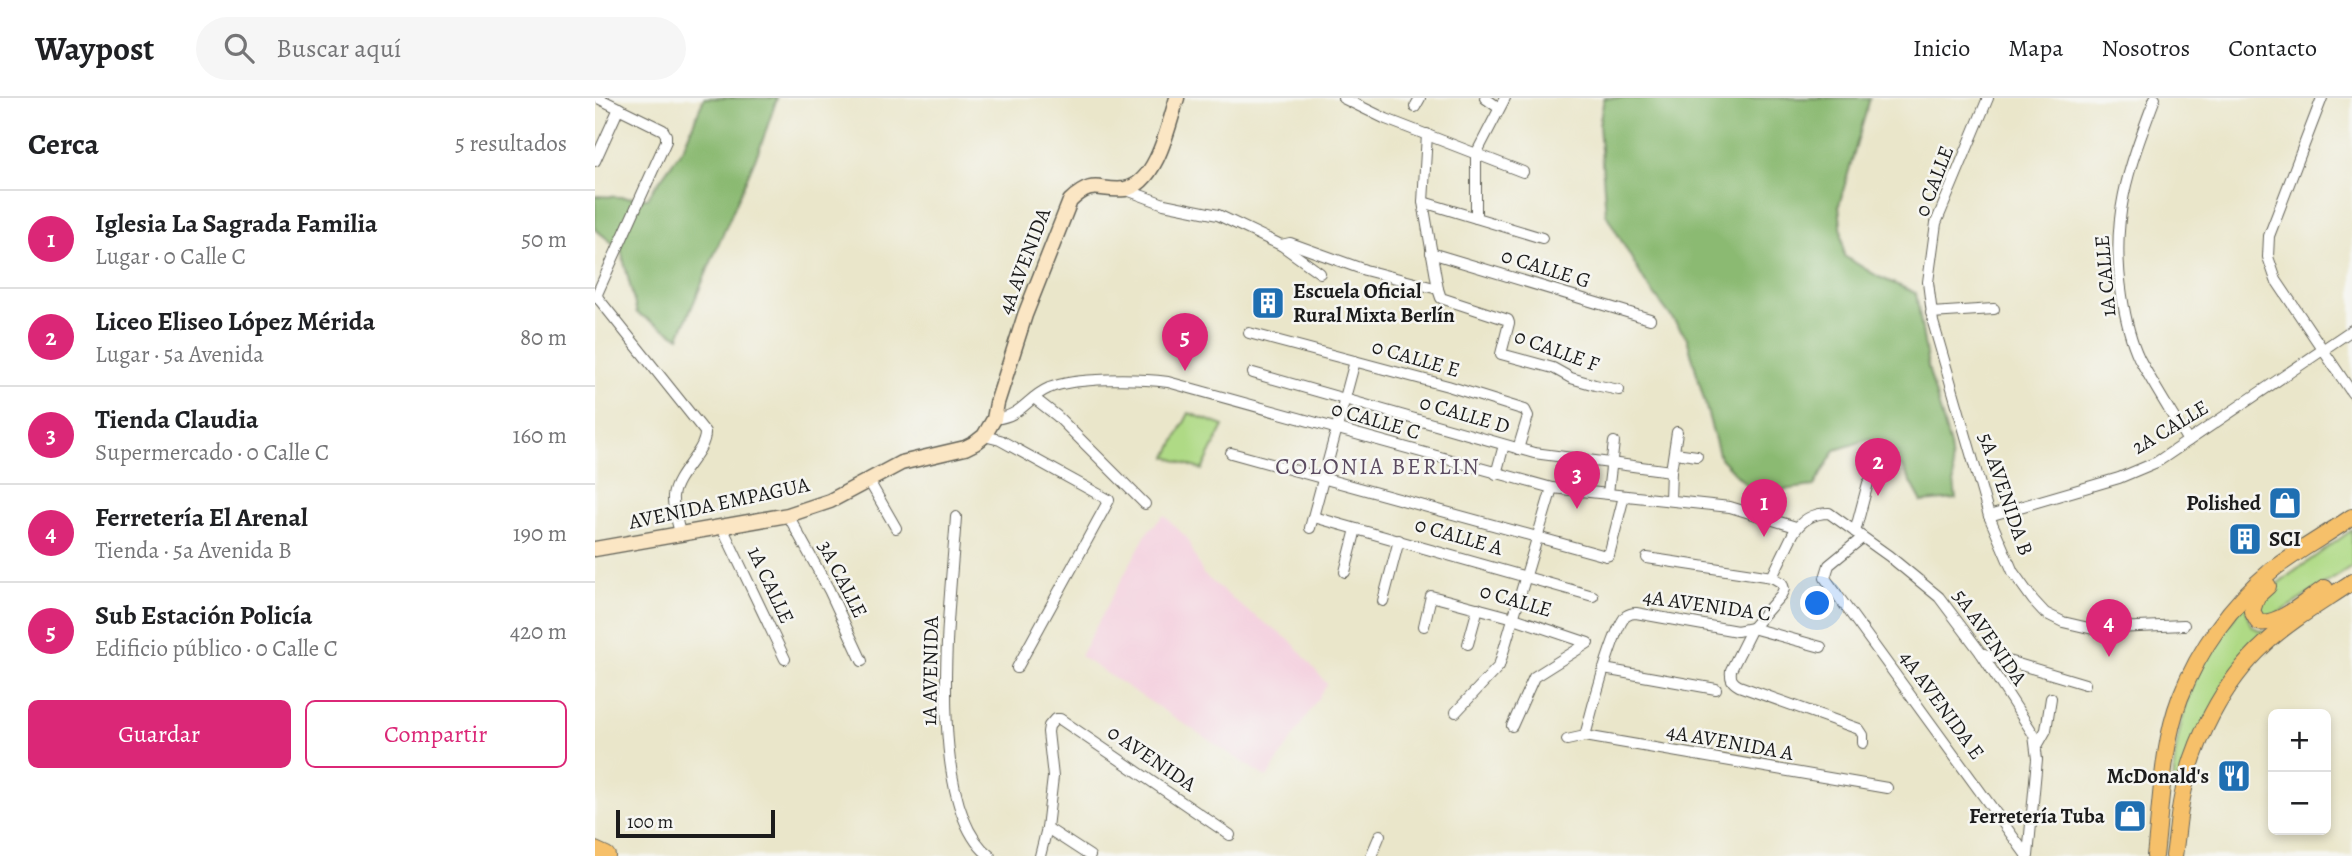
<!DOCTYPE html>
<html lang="es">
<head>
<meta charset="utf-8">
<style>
  body { margin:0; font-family:Alegreya,serif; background:#f6f6f6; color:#202124 }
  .controls { position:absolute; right:21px; bottom:21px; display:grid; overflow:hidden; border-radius:10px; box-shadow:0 4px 10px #0003 }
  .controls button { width:63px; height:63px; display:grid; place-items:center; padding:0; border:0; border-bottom:2px solid #e0e0e0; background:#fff; color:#202124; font:35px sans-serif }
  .scale { position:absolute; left:21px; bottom:18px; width:159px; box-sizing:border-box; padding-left:7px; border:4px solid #1c1c1c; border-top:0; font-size:19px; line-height:24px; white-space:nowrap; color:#1c1c1c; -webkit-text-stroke:5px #f6f6f2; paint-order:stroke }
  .you { position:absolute; left:1223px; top:506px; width:24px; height:24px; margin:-18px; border:5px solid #fff; border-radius:50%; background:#1a73e8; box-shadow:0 0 0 10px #1a73e833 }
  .badge { display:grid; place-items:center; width:46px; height:46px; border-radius:50%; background:#db2777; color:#fff; font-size:23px; font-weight:700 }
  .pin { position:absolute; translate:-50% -58px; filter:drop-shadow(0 2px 4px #0008) }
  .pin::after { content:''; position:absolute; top:37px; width:24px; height:21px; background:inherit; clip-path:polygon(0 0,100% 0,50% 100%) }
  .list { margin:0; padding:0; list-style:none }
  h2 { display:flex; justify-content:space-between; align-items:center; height:91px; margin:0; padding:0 28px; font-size:30px }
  h2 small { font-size:23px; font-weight:400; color:#757577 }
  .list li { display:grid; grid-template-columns:46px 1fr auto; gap:21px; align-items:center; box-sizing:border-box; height:98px; padding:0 28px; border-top:2px solid #e0e0e0 }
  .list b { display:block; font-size:26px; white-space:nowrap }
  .list p { margin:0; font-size:23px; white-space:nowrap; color:#757577 }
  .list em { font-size:23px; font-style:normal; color:#757577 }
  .actions { display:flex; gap:14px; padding:21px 28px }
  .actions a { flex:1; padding:16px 0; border:2px solid #db2777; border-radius:10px; text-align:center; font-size:24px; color:#db2777 }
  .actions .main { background:#db2777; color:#fff }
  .icon { flex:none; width:38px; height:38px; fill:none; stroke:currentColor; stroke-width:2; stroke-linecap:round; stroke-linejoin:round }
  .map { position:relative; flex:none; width:1757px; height:758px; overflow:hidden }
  header { display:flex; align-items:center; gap:42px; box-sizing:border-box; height:98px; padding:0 35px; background:#fff; border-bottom:2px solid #e0e0e0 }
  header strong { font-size:33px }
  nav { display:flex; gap:38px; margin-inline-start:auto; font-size:24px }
  .search { width:490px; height:63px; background:#f6f6f6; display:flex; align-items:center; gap:18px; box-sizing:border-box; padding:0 24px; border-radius:38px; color:#757577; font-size:26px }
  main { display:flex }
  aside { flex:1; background:#fff }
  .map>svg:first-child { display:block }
</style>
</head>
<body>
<header>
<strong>Waypost</strong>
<div class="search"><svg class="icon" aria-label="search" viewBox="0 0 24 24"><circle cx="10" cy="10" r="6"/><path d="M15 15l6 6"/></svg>Buscar aquí</div>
<nav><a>Inicio</a><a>Mapa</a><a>Nosotros</a><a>Contacto</a></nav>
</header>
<main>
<aside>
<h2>Cerca<small>5 resultados</small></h2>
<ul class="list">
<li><span class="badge">1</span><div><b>Iglesia La Sagrada Familia</b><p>Lugar · 0 Calle C</p></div><em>50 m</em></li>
<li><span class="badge">2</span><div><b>Liceo Eliseo López Mérida</b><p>Lugar · 5a Avenida</p></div><em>80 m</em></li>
<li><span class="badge">3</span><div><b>Tienda Claudia</b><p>Supermercado · 0 Calle C</p></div><em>160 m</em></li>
<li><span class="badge">4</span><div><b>Ferretería El Arenal</b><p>Tienda · 5a Avenida B</p></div><em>190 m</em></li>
<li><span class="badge">5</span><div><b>Sub Estación Policía</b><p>Edificio público · 0 Calle C</p></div><em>420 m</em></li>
</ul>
<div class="actions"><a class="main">Guardar</a><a>Compartir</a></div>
</aside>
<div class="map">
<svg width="1757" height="758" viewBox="0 0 1757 758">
  <rect width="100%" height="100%" fill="#f6f6f2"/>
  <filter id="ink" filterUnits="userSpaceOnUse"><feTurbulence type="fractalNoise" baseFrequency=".0143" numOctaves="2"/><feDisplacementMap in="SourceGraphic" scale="14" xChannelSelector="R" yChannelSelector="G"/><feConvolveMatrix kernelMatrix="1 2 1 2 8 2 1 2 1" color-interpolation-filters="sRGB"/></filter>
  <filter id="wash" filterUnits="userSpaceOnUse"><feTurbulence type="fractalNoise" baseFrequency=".00686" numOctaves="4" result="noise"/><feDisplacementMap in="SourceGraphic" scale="28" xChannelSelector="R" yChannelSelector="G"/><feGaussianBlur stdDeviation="1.57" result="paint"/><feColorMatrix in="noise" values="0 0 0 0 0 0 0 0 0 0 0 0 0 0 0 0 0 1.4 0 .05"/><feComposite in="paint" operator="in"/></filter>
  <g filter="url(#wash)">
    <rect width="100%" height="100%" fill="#eae6ca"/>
    <polygon fill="#f4cfde" points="569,417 592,440 608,476 650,511 696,543 732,586 672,680 485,558 553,433"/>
    <g fill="#afda85" stroke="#667b50" stroke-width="2">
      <polygon points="594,315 629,328 607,372 572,359"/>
      <polygon points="1757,432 1757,469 1674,521 1663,515 1666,501 1675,491"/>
      <path d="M1653 501C1650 522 1655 535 1678 533L1657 553 1580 693C1574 661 1592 591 1609 563 1621 541 1638 521 1653 501Z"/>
    </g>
    <g fill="#8bba72" stroke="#546b47" stroke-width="2">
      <polygon points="109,0 182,0 166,47 84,239 42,215 26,152 0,131 0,98 52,100 88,50"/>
      <polygon points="1009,0 1275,0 1244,107 1249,158 1284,179 1321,195 1333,269 1355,348 1361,401 1327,404 1309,371 1275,341 1240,352 1219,388 1187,392 1153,389 1125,360 1092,240 1050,184 1011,116 1004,27"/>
    </g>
  </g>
  <g filter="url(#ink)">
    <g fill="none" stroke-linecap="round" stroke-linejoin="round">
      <defs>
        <g id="street">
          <path d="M3 0 68 32 71 37V43L2 196 3 200 110 334C111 354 81 375 78 398 77 410 83 424 85 436"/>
          <polyline points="748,0 791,21 928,74"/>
          <polyline points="890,0 904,10"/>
          <polyline points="1393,0 1341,125 1333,184 1338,224 1394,418 1418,474 1438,502 1450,515 1468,524 1498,531 1589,527"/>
          <path d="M1560 0C1533 72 1515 119 1527 198 1530 218 1535 241 1544 260 1559 288 1577 316 1593 343"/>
          <polyline points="1727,0 1674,138 1673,159 1681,182 1757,295"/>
          <polyline points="820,9 825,0"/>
          <polyline points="832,36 828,104 843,191 846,200 913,222 914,225 906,256 958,270 976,280 1000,287 1024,292"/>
          <polyline points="0,63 24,10"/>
          <polyline points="529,91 569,106 623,117 686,147 695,145 770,172 843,191"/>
          <polyline points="828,104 947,140"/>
          <polyline points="881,120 881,56 910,0"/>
          <polyline points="686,147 725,175"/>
          <polyline points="836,155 1055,221"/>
          <polyline points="1336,215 1399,211"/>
          <polyline points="654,235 853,288 930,312 933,318 923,351"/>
          <polyline points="658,275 939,355 1076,373"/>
          <polyline points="439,300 462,318 550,406"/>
          <path d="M399 321C428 318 431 300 454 290 481 279 544 280 573 284L957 390 1135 409 1201 429"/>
          <polyline points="389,338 405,342 514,402 422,570"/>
          <polyline points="636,355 1011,458 1014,457 1029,398"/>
          <polyline points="1080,355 1102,358"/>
          <polyline points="901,376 909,347"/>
          <polyline points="274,383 301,430"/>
          <polyline points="1013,395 1019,344"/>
          <polyline points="1075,402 1076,373 1082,334"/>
          <polyline points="193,417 234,492 267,563"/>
          <polyline points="1394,418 1524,380 1562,364 1757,232"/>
          <path d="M361 419C356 497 328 708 395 758"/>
          <polyline points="719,419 998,498"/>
          <polyline points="127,429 190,561"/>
          <polyline points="715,430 760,263"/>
          <polyline points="1260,434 1273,385"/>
          <polyline points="1267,440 1234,467 1230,480 1432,758"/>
          <polyline points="1052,460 1177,479"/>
          <polyline points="750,474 761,431"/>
          <polyline points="788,503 804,442"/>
          <polyline points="829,528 836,498 919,520 993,545 939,579 917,628"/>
          <polyline points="873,546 883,510"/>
          <polyline points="1386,555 1490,586"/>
          <polyline points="1009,571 1121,591"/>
          <polyline points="861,614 904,568 957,390"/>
          <path d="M990 638C995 618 1019 528 1031 518 1034 516 1038 515 1041 515L1142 533 1157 530 1226 549"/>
          <polyline points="972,642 990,638 1292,690"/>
          <path d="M1268 645V637L1264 631 1144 588C1137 584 1135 581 1136 572L1157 530 1186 497 1189 491 1187 485 1177 479 1198 436C1206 422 1219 415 1234 415L1294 458 1344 499 1386 555 1439 637 1442 661 1433 758"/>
          <polyline points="1442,648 1451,632 1456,600"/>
          <polyline points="452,730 495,758"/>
          <polyline points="445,758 452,730 458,679 453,634 454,628 460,621 465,621 635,737"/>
          <polyline points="776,758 785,737"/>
        </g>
        <path id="secondary" d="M0 451 193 417 235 403 306 365 370 350 380 345 389 338 399 321 402 305 430 217 475 103C499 80 504 94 530 91 562 86 574 25 582 0"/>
        <g id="primary">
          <path d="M1673 488 1662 498 1657 513 1663 524C1683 529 1713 501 1730 490"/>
          <path d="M1560 758C1566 708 1567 647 1585 600 1604 551 1636 506 1677 472 1702 453 1731 437 1757 419"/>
          <path d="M1579 758C1582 739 1583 719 1587 700 1598 644 1628 584 1670 546 1694 523 1729 503 1757 484"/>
        </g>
        <polyline id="highway" points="0,753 11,758"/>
      </defs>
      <use href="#street" stroke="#646359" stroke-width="12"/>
      <use href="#secondary" stroke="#646359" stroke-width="17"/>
      <use href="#primary" stroke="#646359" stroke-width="18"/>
      <use href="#highway" stroke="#646359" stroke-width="20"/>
      <use href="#street" stroke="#fff" stroke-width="10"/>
      <use href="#secondary" stroke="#fbe6c4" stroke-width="14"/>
      <use href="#primary" stroke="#f6c06b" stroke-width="16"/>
      <use href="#highway" stroke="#f6c06b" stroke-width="18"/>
    </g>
  </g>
  <defs>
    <symbol id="building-square" viewBox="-11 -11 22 22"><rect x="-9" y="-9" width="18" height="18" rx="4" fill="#1f6fb2" stroke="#f6f6f2"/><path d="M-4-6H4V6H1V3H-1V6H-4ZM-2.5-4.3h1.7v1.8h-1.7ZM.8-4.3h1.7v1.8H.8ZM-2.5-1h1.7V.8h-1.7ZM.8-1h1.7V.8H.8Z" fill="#fff"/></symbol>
    <symbol id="shop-square" viewBox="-11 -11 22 22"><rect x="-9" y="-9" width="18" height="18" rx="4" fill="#1f6fb2" stroke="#f6f6f2"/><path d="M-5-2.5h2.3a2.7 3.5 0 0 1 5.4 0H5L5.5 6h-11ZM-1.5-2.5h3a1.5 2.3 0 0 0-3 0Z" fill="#fff"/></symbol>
    <symbol id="restaurant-square" viewBox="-11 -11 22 22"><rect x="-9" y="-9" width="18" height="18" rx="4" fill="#1f6fb2" stroke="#f6f6f2"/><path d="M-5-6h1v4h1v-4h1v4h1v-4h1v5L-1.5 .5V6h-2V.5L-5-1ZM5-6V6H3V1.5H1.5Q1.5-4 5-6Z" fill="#fff"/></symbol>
  </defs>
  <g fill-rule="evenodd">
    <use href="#building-square" x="654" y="186" width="38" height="38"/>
    <use href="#shop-square" x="1671" y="386" width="38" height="38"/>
    <use href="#building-square" x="1631" y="422" width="38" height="38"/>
    <use href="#restaurant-square" x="1620" y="659" width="38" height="38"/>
    <use href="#shop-square" x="1516" y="699" width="38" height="38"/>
  </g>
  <g text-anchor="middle" stroke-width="5" stroke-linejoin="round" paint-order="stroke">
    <g font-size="21" fill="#1c1c1c" stroke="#f6f6f2">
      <text transform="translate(1339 83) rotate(-69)" y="7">0 CALLE</text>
      <text transform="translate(429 163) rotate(-69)" y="7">4A AVENIDA</text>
      <text transform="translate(951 170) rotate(17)" y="7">0 CALLE G</text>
      <text transform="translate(1510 178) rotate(-95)" y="7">1A CALLE</text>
      <text transform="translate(962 252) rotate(20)" y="7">0 CALLE F</text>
      <text transform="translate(821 260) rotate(16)" y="7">0 CALLE E</text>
      <text transform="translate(870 316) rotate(16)" y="7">0 CALLE D</text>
      <text transform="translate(781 322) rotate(16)" y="7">0 CALLE C</text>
      <text transform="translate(1575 329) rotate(-31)" y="7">2A CALLE</text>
      <text transform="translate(1411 396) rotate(71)" y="7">5A AVENIDA B</text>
      <text transform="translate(124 405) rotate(-12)" y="7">AVENIDA EMPAGUA</text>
      <text transform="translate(864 438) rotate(16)" y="7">0 CALLE A</text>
      <text transform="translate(248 481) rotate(63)" y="7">3A CALLE</text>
      <text transform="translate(176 487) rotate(65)" y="7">1A CALLE</text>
      <text transform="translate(921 502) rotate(16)" y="7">0 CALLE</text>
      <text transform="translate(1112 507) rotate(8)" y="7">4A AVENIDA C</text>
      <text transform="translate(1395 539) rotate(55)" y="7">5A AVENIDA</text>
      <text transform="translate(335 573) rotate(-89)" y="7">1A AVENIDA</text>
      <text transform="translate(1347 607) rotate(54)" y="7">4A AVENIDA E</text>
      <text transform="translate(1135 644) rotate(10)" y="7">4A AVENIDA A</text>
      <text transform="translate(557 660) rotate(34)" y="7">0 AVENIDA</text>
    </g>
    <g font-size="21" font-weight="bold" fill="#1c1c1c" stroke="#f6f6f2" text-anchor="end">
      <text x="698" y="200" text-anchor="start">Escuela Oficial<tspan x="698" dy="24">Rural Mixta Berlín</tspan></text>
      <text x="1666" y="412">Polished</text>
      <text x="1674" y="448" text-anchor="start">SCI</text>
      <text x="1614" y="685">McDonald's</text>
      <text x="1510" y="725">Ferretería Tuba</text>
    </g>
    <g font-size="23" letter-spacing="2" fill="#5c4c61" stroke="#f6f6f2">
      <text x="783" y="376">COLONIA BERLIN</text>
    </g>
  </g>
</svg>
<div class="controls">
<button>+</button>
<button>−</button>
</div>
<div class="scale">100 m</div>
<div class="you"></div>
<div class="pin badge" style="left:1169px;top:439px">1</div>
<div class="pin badge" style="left:1283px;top:398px">2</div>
<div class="pin badge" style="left:982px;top:411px">3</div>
<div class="pin badge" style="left:1514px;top:559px">4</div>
<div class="pin badge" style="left:590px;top:273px">5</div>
</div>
</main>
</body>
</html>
